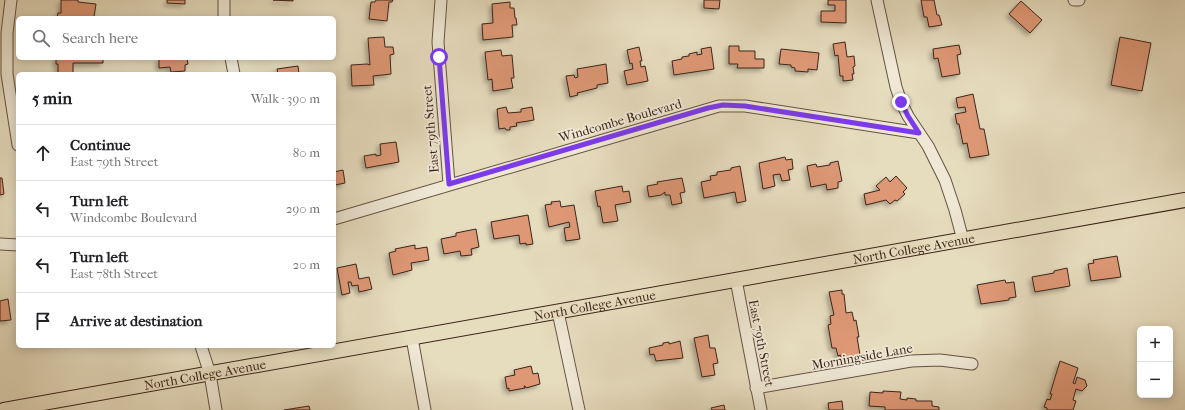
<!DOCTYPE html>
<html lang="en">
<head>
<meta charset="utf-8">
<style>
  body { margin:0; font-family:"IM FELL French Canon",serif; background:#f6f6f6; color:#202124 }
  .controls { position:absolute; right:12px; bottom:12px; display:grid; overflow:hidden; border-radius:6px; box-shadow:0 2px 10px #0003 }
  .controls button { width:36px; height:36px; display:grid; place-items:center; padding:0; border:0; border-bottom:1px solid #e0e0e0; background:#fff; color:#202124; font:20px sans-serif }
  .stop { position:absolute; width:12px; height:12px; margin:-9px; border:3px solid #7c3aed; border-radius:50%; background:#fff }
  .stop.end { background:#7c3aed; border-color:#fff; box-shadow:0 1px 4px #0008 }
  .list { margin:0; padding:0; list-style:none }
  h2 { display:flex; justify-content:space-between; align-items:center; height:52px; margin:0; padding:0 16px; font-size:17px }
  h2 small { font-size:13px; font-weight:400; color:#757577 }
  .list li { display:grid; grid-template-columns:26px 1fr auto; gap:12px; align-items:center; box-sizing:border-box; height:56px; padding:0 16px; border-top:1px solid #e0e0e0 }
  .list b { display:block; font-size:15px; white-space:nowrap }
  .list p { margin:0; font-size:13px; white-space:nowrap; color:#757577 }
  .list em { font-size:13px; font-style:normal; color:#757577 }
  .icon { flex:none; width:22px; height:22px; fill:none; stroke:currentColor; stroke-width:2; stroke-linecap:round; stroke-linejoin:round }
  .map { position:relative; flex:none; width:1185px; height:410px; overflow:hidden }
  .search { position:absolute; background:#fff; box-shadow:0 2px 10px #0003; left:16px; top:16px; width:320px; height:44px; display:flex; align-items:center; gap:10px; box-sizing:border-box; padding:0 14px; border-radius:6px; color:#757577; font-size:15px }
  .panel { position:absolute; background:#fff; box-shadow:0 2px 10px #0003; left:16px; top:72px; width:320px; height:276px; border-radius:6px }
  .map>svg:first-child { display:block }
</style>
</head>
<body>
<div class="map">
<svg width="1185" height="410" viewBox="0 0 1185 410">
  <defs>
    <filter id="shadow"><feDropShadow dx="-3" dy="3" stdDeviation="2" flood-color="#0004"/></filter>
  </defs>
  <rect width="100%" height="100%" fill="#e6dcbe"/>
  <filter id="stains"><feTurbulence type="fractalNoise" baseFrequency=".005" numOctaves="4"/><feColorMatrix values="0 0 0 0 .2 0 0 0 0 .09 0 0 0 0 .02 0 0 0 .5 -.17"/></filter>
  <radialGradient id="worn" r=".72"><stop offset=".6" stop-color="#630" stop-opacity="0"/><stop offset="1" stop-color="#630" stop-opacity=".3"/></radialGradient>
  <g fill="#de9876" stroke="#3c241a" filter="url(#shadow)">
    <polygon points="61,0 78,0 78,2 96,4 94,17 93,18 57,18 58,13 61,13"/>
    <polygon points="167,0 185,0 185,4 167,3"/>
    <polygon points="273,0 293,0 293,1"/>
    <polygon points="376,0 393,0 392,2 389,2 387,21 369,19 371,2 375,2"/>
    <polygon points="704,0 720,0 719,9 704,8"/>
    <polygon points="828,0 846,0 846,23 821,22 821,11 835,11 835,5 828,5"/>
    <polygon points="921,0 934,0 937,15 939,15 942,25 929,27 927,17 924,17"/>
    <polygon points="1021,1 1042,20 1030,33 1009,14"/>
    <polygon points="510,2 510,8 514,8 515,18 516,18 517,25 512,25 513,37 483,40 482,24 493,23 492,4"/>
    <polygon points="384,37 385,47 393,47 394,54 390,55 391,74 373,76 374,85 352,86 351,65 367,64 370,65 368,38"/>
    <polygon points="1120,37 1151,43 1142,91 1111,85"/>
    <polygon points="845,42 847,57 854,56 855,66 853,67 854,74 852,74 853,80 843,81 843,76 840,76 838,55 835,56 833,44"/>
    <polygon points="959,45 961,54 957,55 960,74 942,77 938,58 934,59 933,49"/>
    <polygon points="729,46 739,46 739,51 755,51 755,59 764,59 764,68 737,68 738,64 729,64"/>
    <polygon points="639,47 642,61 640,61 641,67 645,66 648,81 627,85 624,71 633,69 632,63 630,64 627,50"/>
    <polygon points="711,47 714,69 674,75 672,61 682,59 682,57 689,56 689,54 697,52 697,55 702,54 701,49"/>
    <polygon points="781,49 819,53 817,70 808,69 808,72 795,71 795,68 791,67 791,65 779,64"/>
    <polygon points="501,50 502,56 512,55 514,78 511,78 513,88 493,91 492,79 488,80 485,52"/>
    <polygon points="56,58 103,58 103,63 73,63 73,74 58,74 58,64 56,64"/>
    <polygon points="159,58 187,58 188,64 185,65 185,71 171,72 170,67 159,68"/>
    <polygon points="606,64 608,83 597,85 597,88 577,93 578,95 570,97 566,76 574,75 575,78 578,77 577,69"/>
    <polygon points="298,66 299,74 278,74 277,69"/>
    <polygon points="973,94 980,129 984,129 989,155 970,158 967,143 963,144 959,124 957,124 955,114 966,112 965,107 958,108 956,98"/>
    <polygon points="506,107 508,113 521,112 521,109 532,107 534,120 516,123 517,126 510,127 510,130 506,130 505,128 499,129 497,109"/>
    <polygon points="396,142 399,162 366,168 364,156 376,154 376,156 381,155 380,144"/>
    <polygon points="785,157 786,160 792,159 793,169 788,170 790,180 782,181 780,174 773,175 775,186 763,189 759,163"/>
    <polygon points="838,161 842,181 838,182 838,188 827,190 826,184 811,187 807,166 816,164 817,167 830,165 830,163"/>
    <polygon points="740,166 746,201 737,203 735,192 704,198 701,182 711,180 710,176 717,175 717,172 731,170 731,168"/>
    <polygon points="343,170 345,183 335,185 334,172"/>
    <polygon points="896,176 907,188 903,192 905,194 897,201 895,200 890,204 886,200 866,205 864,194 880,190 876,186 886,177 890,182"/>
    <polygon points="0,178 2,178 4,194 0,195"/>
    <polygon points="682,178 685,192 680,193 682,203 672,205 670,195 665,195 665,192 661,195 649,197 647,186 658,184 657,182"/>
    <polygon points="622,186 623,192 629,191 631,202 615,205 618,221 603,223 600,206 598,207 595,191"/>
    <polygon points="560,201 561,207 574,205 580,239 566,241 564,228 570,227 569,222 549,227 545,205 552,204 551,202"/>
    <polygon points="528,215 533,244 526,245 526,243 520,244 519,235 494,239 491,222"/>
    <polygon points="476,229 479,247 471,249 472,255 461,256 460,251 444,254 441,239 456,236 456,233"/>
    <polygon points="415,245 415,249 427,247 429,260 411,263 412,270 393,275 389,253 396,251 395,249"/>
    <polygon points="1117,256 1121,277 1091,281 1088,264 1094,263 1093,260"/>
    <polygon points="356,264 359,279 369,277 372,289 359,292 358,285 352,286 351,282 348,282 350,293 342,295 337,268"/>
    <polygon points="1067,268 1070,286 1035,292 1032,277 1054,273 1054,271"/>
    <polygon points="1005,280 1006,283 1014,282 1016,297 1009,298 1009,300 981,304 977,285"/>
    <polygon points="842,290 842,294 844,294 846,313 852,312 854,321 856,320 859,337 857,337 860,355 841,359 841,355 838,356 836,348 832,348 828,325 831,324 830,316 834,315 829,292"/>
    <polygon points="8,299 11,320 0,321 0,301"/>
    <polygon points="708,335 710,348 715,348 718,363 713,364 715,375 702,377 694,338"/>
    <polygon points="680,341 683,358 656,361 654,354 650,355 649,348 663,345 663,343 669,342 669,344"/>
    <polygon points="1060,361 1078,368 1073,383 1075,384 1077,377 1085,380 1087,386 1082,391 1076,389 1073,400 1076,401 1073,410 1047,410 1047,408 1044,407 1047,399 1050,400 1052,394 1050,394"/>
    <polygon points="531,366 533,374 538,373 540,384 526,388 525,386 524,386 525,388 509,391 509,388 507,389 505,377 515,375 514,370"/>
    <polygon points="883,391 901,392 900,399 907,400 907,398 916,399 916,401 932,401 932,406 939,407 939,410 885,410 885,407 869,406 870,392 883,393"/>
    <polygon points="842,401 843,410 829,410 828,403"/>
    <polygon points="724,405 725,410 712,410 711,408"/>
    <polygon points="309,406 310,410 284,410"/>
  </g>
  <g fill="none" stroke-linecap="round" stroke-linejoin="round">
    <defs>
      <g id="minor">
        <polyline points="11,0 7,33 7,74 18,145"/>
        <polyline points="224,0 224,18"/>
        <polyline points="441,0 438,42 449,184"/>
        <polyline points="877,0 896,87 901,102 908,116 928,146 945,180 955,210 963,240"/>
        <polyline points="1074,0 1079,0"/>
        <polyline points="231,58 234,74"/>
        <polyline points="334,219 719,106 745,106 919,133"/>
        <polyline points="0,244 18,245"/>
        <polyline points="736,280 761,410"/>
        <polyline points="558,312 579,410"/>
        <polyline points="412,338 425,410"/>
        <polyline points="201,346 210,374 216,410"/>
        <polyline points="756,388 911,361 940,360 972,364"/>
      </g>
      <g id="major">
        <path id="s1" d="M4 410 1185 200"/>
      </g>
    </defs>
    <use href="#minor" stroke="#665243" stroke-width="13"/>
    <use href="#major" stroke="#3c241a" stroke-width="16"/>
    <use href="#minor" stroke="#efe8d5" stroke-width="11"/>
    <use href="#major" stroke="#e6dcbe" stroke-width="14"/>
  </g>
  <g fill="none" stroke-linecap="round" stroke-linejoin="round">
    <polyline stroke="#7c3aed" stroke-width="5" points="439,57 449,184 708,108 723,105 745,106 919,133 908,116 901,102"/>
  </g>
  <g text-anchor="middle" stroke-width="3.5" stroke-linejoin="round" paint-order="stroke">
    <g font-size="13" fill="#3c241a" stroke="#efe8d5">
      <text transform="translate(620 120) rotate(-16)" y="5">Windcombe Boulevard</text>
      <text transform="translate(430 129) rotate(-95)" y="5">East 79th Street</text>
      <text dy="5" stroke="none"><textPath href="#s1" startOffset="924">North College Avenue</textPath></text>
      <text dy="5" stroke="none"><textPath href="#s1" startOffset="600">North College Avenue</textPath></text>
      <text transform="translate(762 343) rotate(79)" y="5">East 79th Street</text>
      <text transform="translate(862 356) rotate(-10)" y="5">Morningside Lane</text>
      <text dy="5" stroke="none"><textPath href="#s1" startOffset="204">North College Avenue</textPath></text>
    </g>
  </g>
  <rect width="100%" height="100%" filter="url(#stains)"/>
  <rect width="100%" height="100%" fill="url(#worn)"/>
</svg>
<div class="controls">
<button>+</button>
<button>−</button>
</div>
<div class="stop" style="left:439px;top:57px"></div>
<div class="stop end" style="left:901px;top:102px"></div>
<div class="search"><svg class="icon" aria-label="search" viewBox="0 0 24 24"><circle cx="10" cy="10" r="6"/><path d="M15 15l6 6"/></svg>Search here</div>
<section class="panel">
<h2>5 min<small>Walk · 390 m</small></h2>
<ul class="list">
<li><svg class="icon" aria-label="ahead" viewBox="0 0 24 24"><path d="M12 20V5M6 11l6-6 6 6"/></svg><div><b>Continue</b><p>East 79th Street</p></div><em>80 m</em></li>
<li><svg class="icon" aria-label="left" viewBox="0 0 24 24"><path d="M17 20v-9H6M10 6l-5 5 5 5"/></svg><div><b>Turn left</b><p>Windcombe Boulevard</p></div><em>290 m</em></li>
<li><svg class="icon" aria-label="left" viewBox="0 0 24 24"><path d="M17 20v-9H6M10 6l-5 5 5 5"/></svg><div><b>Turn left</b><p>East 78th Street</p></div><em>20 m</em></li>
<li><svg class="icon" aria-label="arrive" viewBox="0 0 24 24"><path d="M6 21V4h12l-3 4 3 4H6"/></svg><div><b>Arrive at destination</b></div></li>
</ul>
</section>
</div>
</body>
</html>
